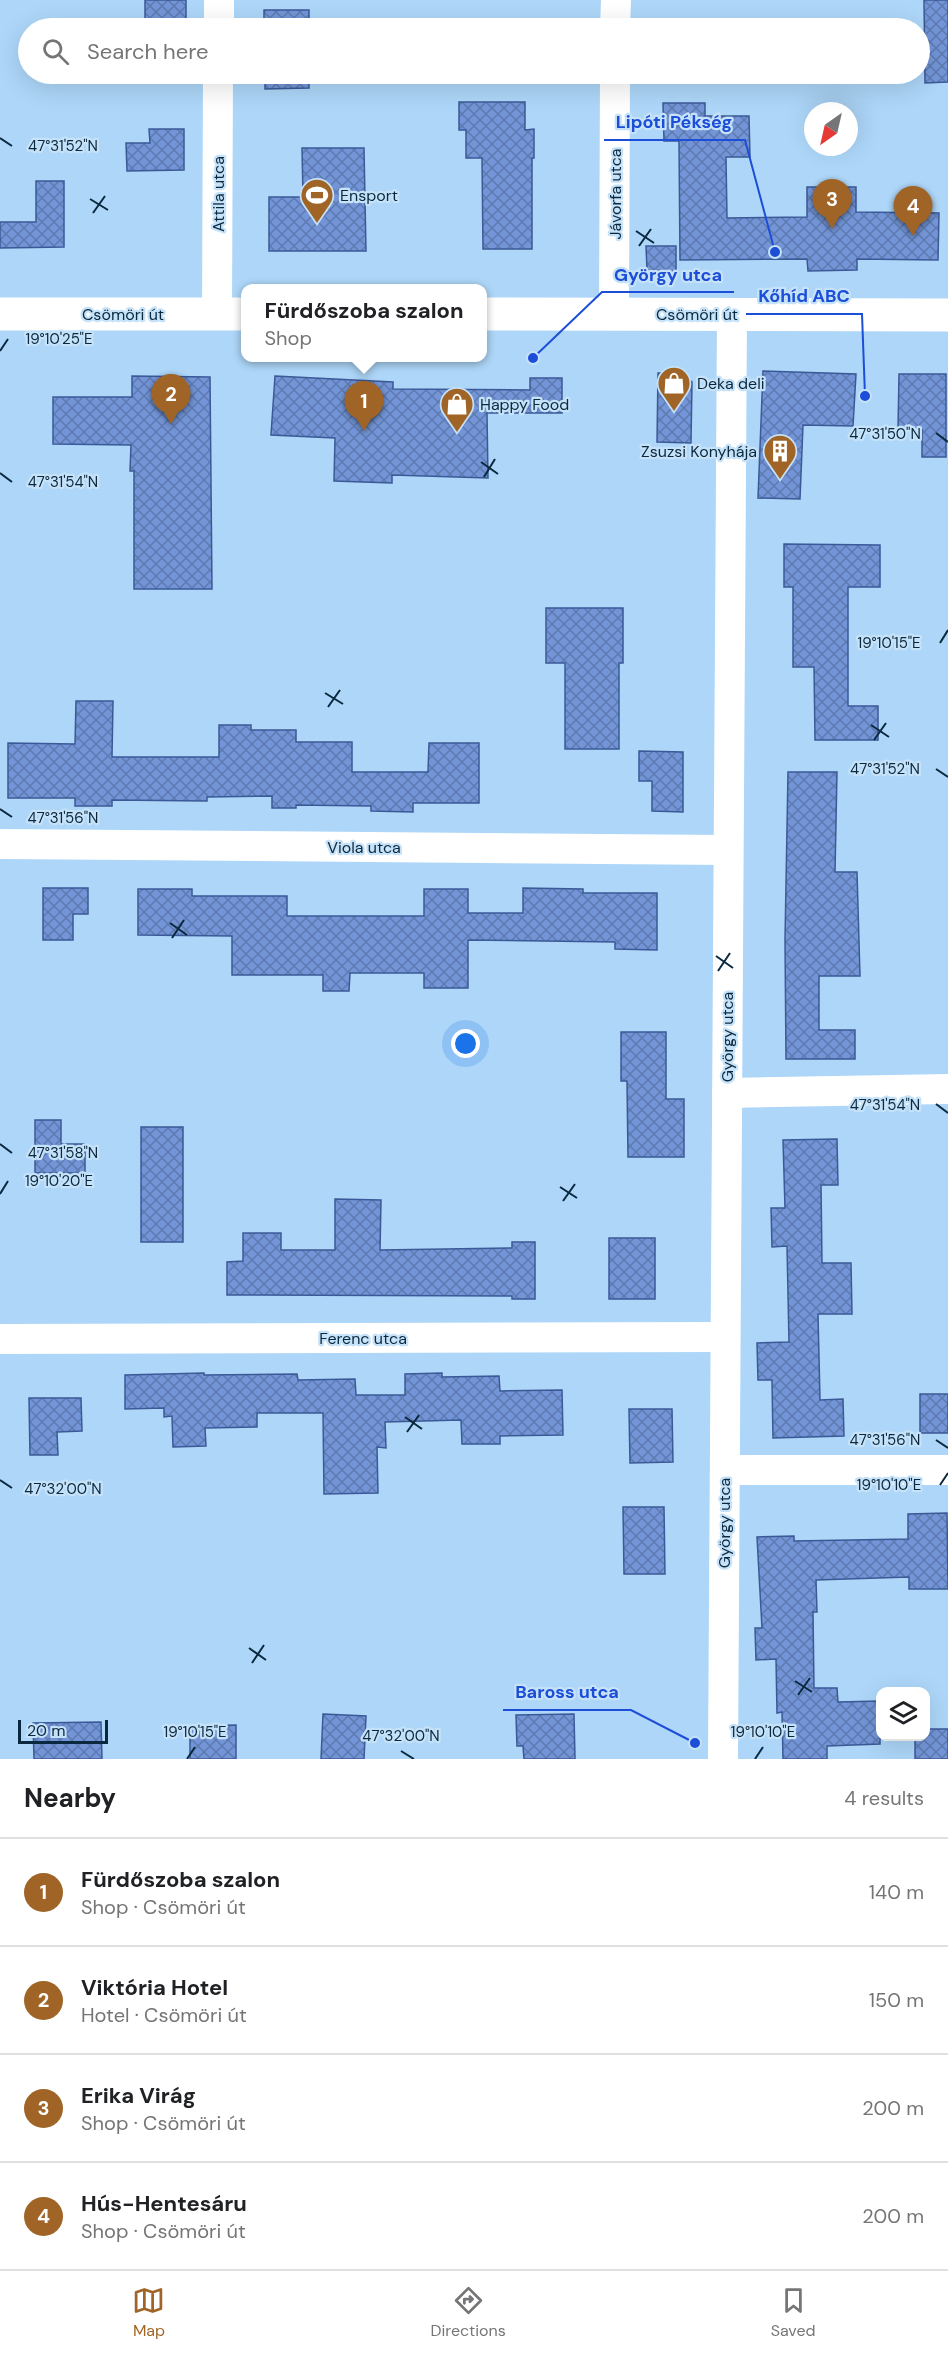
<!DOCTYPE html>
<html lang="en">
<head>
<meta charset="utf-8">
<style>
  body { margin:0; font-family:"DM Sans",sans-serif; background:#f6f6f6; color:#202124 }
  .controls { position:absolute; right:18px; bottom:18px; display:grid; overflow:hidden; border-radius:12px; box-shadow:0 6px 24px #0002 }
  .controls button { width:54px; height:54px; display:grid; place-items:center; padding:0; border:0; border-bottom:2px solid #e0e0e0; background:#fff; color:#202124; font:30px sans-serif }
  .compass { position:absolute; left:804px; top:102px; width:54px; height:54px; border-radius:50%; background:#fff; box-shadow:0 6px 24px #0002; rotate:214deg }
  .scale { position:absolute; left:18px; bottom:15px; width:90px; box-sizing:border-box; padding-left:6px; border:3px solid #0a283e; border-top:0; font-size:16px; line-height:21px; white-space:nowrap; color:#0a283e; -webkit-text-stroke:4px #c6e2f9; paint-order:stroke }
  .you { position:absolute; left:466px; top:1044px; width:21px; height:21px; margin:-15px; border:4px solid #fff; border-radius:50%; background:#1a73e8; box-shadow:0 0 0 9px #1a73e833 }
  .badge { display:grid; place-items:center; width:39px; height:39px; border-radius:50%; background:#a06526; color:#fff; font-size:20px; font-weight:700 }
  .pin { position:absolute; translate:-50% -50px; filter:drop-shadow(0 2px 3px #0008) }
  .pin::after { content:''; position:absolute; top:32px; width:21px; height:18px; background:inherit; clip-path:polygon(0 0,100% 0,50% 100%) }
  .popup { position:absolute; left:241px; top:284px; width:246px; height:78px; box-sizing:border-box; display:grid; place-content:center; border-radius:12px; background:#fff; filter:drop-shadow(0 2px 4px #0005); font-size:20px; white-space:nowrap; color:#757577 }
  .popup b { font-size:22px; color:#202124 }
  .popup::after { content:''; position:absolute; left:50%; top:100%; margin-left:-12px; border:12px solid transparent; border-top-color:#fff }
  .list { margin:0; padding:0; list-style:none }
  h2 { display:flex; justify-content:space-between; align-items:center; height:78px; margin:0; padding:0 24px; font-size:26px }
  h2 small { font-size:20px; font-weight:400; color:#757577 }
  .list li { display:grid; grid-template-columns:39px 1fr auto; gap:18px; align-items:center; box-sizing:border-box; height:108px; padding:0 24px; border-top:2px solid #e0e0e0 }
  .list b { display:block; font-size:22px; white-space:nowrap }
  .list p { margin:0; font-size:20px; white-space:nowrap; color:#757577 }
  .list em { font-size:20px; font-style:normal; color:#757577 }
  .icon { flex:none; width:33px; height:33px; fill:none; stroke:currentColor; stroke-width:2; stroke-linecap:round; stroke-linejoin:round }
  .map { position:relative; flex:none; width:948px; height:1759px; overflow:hidden }
  .search { position:absolute; background:#fff; box-shadow:0 6px 24px #0002; left:18px; right:18px; top:18px; height:66px; display:flex; align-items:center; gap:15px; box-sizing:border-box; padding:0 21px; border-radius:33px; color:#757577; font-size:22px }
  .sheet { height:510px; background:#fff }
  nav { display:flex; justify-content:space-around; align-items:center; box-sizing:border-box; height:84px; border-top:2px solid #e0e0e0; background:#fff; font-size:16px; color:#757577 }
  nav a { display:grid; justify-items:center; gap:3px }
  nav .on { color:#a06526 }
  .map>svg:first-child { display:block }
</style>
</head>
<body>
<div class="map">
<svg width="948" height="1759" viewBox="0 0 948 1759">
  <defs>
    <pattern id="building-cross-hatch" width="8" height="8" patternUnits="userSpaceOnUse" patternTransform="scale(1.5)"><rect width="8" height="8" fill="#7395d7"/><path d="M0 0l8 8M0 8l8-8" fill="none" stroke="#5d7ab0"/></pattern>
  </defs>
  <rect width="100%" height="100%" fill="#add6f8"/>
  <g fill="url(#building-cross-hatch)" stroke="#3b5997" stroke-width="1.5">
    <rect x="145" y="0" width="41" height="28"/>
    <polygon points="924,0 948,0 948,82 925,83"/>
    <rect x="264" y="10" width="45" height="18"/>
    <rect x="145" y="74" width="41" height="9"/>
    <polygon points="265,74 309,74 309,88 265,89"/>
    <polygon points="459,102 525,102 525,130 534,129 534,158 532,158 532,249 483,249 482,158 466,158 466,130 459,130"/>
    <polygon points="663,103 705,103 705,116 749,116 750,157 726,157 727,218 807,217 807,187 856,187 856,212 939,213 938,260 857,259 857,270 808,271 807,259 680,260 679,141 664,141"/>
    <polygon points="149,129 184,129 184,170 127,171 126,143 150,143"/>
    <polygon points="302,148 364,148 366,251 269,251 269,197 303,197"/>
    <polygon points="36,181 64,181 64,247 0,248 0,222 36,222"/>
    <polygon points="646,246 676,246 676,271 647,270"/>
    <polygon points="763,371 856,374 853,426 803,425 800,499 758,498"/>
    <polygon points="658,373 681,374 692,382 691,443 657,442"/>
    <polygon points="899,374 946,374 946,457 922,457 922,430 898,429"/>
    <polygon points="132,376 210,377 212,589 134,589 134,471 130,471 131,445 53,444 53,397 132,397"/>
    <polygon points="275,376 393,382 393,389 530,390 530,378 562,378 562,413 487,413 488,478 392,475 392,483 334,481 335,438 271,435"/>
    <polygon points="784,544 880,545 880,587 848,587 848,706 878,706 878,740 815,740 814,667 793,667 793,587 784,587"/>
    <polygon points="546,608 623,608 623,663 619,663 619,749 565,749 565,663 546,663"/>
    <polygon points="76,701 113,701 112,757 219,757 219,725 251,725 251,730 296,730 296,742 352,742 352,772 428,772 429,743 479,743 479,803 413,803 413,812 371,811 371,806 296,805 296,808 272,808 272,796 207,797 207,801 112,800 112,806 75,806 75,798 8,798 8,743 75,744"/>
    <polygon points="639,751 683,752 683,812 652,811 652,781 639,781"/>
    <polygon points="788,772 837,772 835,872 857,872 860,976 819,976 819,1030 855,1030 855,1059 786,1059 785,940"/>
    <polygon points="43,888 88,888 88,914 73,914 73,940 43,940"/>
    <polygon points="523,888 583,889 583,893 657,893 657,950 615,949 615,942 468,940 468,988 424,988 424,973 350,973 349,991 323,991 323,975 232,975 232,936 138,935 138,889 192,889 192,896 287,896 287,916 424,916 424,889 468,889 468,913 523,913"/>
    <polygon points="621,1032 666,1032 666,1099 684,1099 684,1157 628,1157 627,1081 621,1081"/>
    <polygon points="35,1120 61,1120 61,1144 85,1144 85,1173 35,1173"/>
    <rect x="141" y="1127" width="42" height="115"/>
    <polygon points="837,1139 838,1185 821,1185 822,1263 851,1263 852,1314 818,1314 820,1400 843,1399 844,1436 773,1438 772,1380 758,1380 757,1343 789,1342 787,1246 772,1247 771,1208 785,1208 783,1140"/>
    <polygon points="335,1199 381,1200 380,1250 512,1248 512,1242 535,1242 535,1299 512,1299 512,1296 227,1295 227,1262 243,1261 243,1233 281,1233 281,1250 335,1250"/>
    <rect x="609" y="1238" width="46" height="61"/>
    <polygon points="204,1373 204,1375 297,1374 298,1380 355,1379 356,1395 405,1395 405,1374 442,1373 442,1377 499,1376 500,1391 562,1390 563,1435 500,1436 500,1444 462,1444 461,1420 385,1422 386,1448 377,1447 378,1493 324,1494 323,1413 257,1413 257,1427 205,1428 206,1446 173,1447 172,1416 164,1417 164,1408 125,1409 125,1375"/>
    <rect x="920" y="1394" width="28" height="39"/>
    <polygon points="29,1398 81,1398 82,1431 57,1432 58,1455 30,1455"/>
    <polygon points="629,1409 672,1409 673,1462 630,1463"/>
    <polygon points="623,1507 664,1507 665,1574 624,1574"/>
    <polygon points="947,1513 948,1589 909,1589 909,1577 816,1580 817,1612 813,1612 814,1688 837,1688 838,1702 880,1701 880,1744 827,1746 827,1759 783,1759 782,1712 777,1713 776,1659 756,1660 755,1628 762,1628 757,1537 794,1536 794,1541 908,1539 908,1514"/>
    <polygon points="323,1714 366,1716 364,1759 321,1759"/>
    <polygon points="574,1714 575,1759 524,1759 523,1746 517,1746 516,1715"/>
    <polygon points="101,1722 102,1759 34,1759 33,1723"/>
    <polygon points="236,1725 236,1759 190,1759 190,1726"/>
    <polygon points="926,1729 948,1729 948,1759 915,1759 915,1737 926,1737"/>
  </g>
  <g fill="none" stroke-linecap="round" stroke-linejoin="round">
    <g stroke="#fff" stroke-width="30">
      <polyline points="219,28 219,0"/>
      <polyline points="615,28 616,0"/>
      <polyline points="217,314 218,74"/>
      <polyline points="614,314 615,74"/>
      <polyline points="0,844 728,850"/>
      <polyline points="727,1093 948,1089"/>
      <polyline points="0,1339 725,1337"/>
      <polyline points="725,1470 948,1470"/>
      <polyline points="723,1759 732,314"/>
    </g>
    <g stroke="#fff" stroke-width="33">
      <polyline points="0,314 246,314"/>
      <polyline points="482,314 948,315"/>
    </g>
  </g>
  <path fill="none" stroke="#0a283e" stroke-width="2" d="M0 138 12 146M90 199 108 210M93 213 105 196M636 231 654 243M639 246 651 229M0 351 8 339M936 433 948 442M481 462 498 474M0 473 12 482M484 477 495 459M940 643 948 630M325 693 343 704M328 707 340 690M871 725 889 737M874 740 886 723M936 769 948 777M0 809 12 817M170 923 187 935M172 938 184 920M716 956 733 968M718 971 730 953M936 1104 948 1113M0 1144 12 1153M560 1187 577 1198M0 1194 8 1181M563 1201 575 1184M405 1417 422 1429M407 1432 419 1415M936 1440 948 1448M0 1480 12 1488M940 1485 948 1473M249 1648 266 1660M252 1663 264 1645M795 1681 812 1692M798 1695 810 1678M401 1751 414 1759M187 1759 195 1747M755 1759 763 1747"/>
  <defs>
    <symbol id="stadium-pin" viewBox="-11 -11 22 30"><path d="M0 17L-7.5 6A9.5 9.5 0 1 1 7.5 6Z" fill="#a06526" stroke="#c6e2f9"/><path d="M0-5a6.5 5 0 1 0 0 10a6.5 5 0 1 0 0-10ZM-3.5-1.8h7v3.6h-7Z" fill="#fff"/></symbol>
    <symbol id="shop-pin" viewBox="-11 -11 22 30"><path d="M0 17L-7.5 6A9.5 9.5 0 1 1 7.5 6Z" fill="#a06526" stroke="#c6e2f9"/><path d="M-5-2.5h2.3a2.7 3.5 0 0 1 5.4 0H5L5.5 6h-11ZM-1.5-2.5h3a1.5 2.3 0 0 0-3 0Z" fill="#fff"/></symbol>
    <symbol id="building-pin" viewBox="-11 -11 22 30"><path d="M0 17L-7.5 6A9.5 9.5 0 1 1 7.5 6Z" fill="#a06526" stroke="#c6e2f9"/><path d="M-4-6H4V6H1V3H-1V6H-4ZM-2.5-4.3h1.7v1.8h-1.7ZM.8-4.3h1.7v1.8H.8ZM-2.5-1h1.7V.8h-1.7ZM.8-1h1.7V.8H.8Z" fill="#fff"/></symbol>
  </defs>
  <g fill-rule="evenodd">
    <use href="#stadium-pin" x="298" y="176" width="38" height="52"/>
    <use href="#shop-pin" x="655" y="364" width="38" height="52"/>
    <use href="#shop-pin" x="438" y="385" width="38" height="52"/>
    <use href="#building-pin" x="761" y="432" width="38" height="52"/>
  </g>
  <g text-anchor="middle" stroke-width="4.5" stroke-linejoin="round" paint-order="stroke">
    <g font-size="16" fill="#0a283e" stroke="#c6e2f9">
      <text transform="translate(218 194) rotate(-90)" y="6">Attila utca</text>
      <text transform="translate(615 194) rotate(-90)" y="6">Jávorfa utca</text>
      <text x="123" y="320">Csömöri út</text>
      <text x="697" y="320">Csömöri út</text>
      <text x="364" y="853">Viola utca</text>
      <text transform="translate(727 1037) rotate(-90)" y="6">György utca</text>
      <text x="363" y="1344">Ferenc utca</text>
      <text transform="translate(724 1523) rotate(-90)" y="6">György utca</text>
    </g>
    <g font-size="16" fill="#0a283e" stroke="#c6e2f9" text-anchor="start">
      <text x="340" y="201">Ensport</text>
      <text x="697" y="389">Deka deli</text>
      <text x="480" y="410">Happy Food</text>
      <text x="757" y="457" text-anchor="end">Zsuzsi Konyhája</text>
    </g>
  </g>
  <g font-size="15" text-anchor="middle" fill="#0a283e" stroke="#c6e2f9" stroke-width="4.5" stroke-linejoin="round" paint-order="stroke">
    <text x="63" y="151">47°31'52"N</text>
    <text x="59" y="344">19°10'25"E</text>
    <text x="885" y="439">47°31'50"N</text>
    <text x="63" y="487">47°31'54"N</text>
    <text x="889" y="648">19°10'15"E</text>
    <text x="885" y="774">47°31'52"N</text>
    <text x="63" y="823">47°31'56"N</text>
    <text x="885" y="1110">47°31'54"N</text>
    <text x="63" y="1158">47°31'58"N</text>
    <text x="59" y="1186">19°10'20"E</text>
    <text x="885" y="1445">47°31'56"N</text>
    <text x="889" y="1490">19°10'10"E</text>
    <text x="63" y="1494">47°32'00"N</text>
    <text x="195" y="1737">19°10'15"E</text>
    <text x="763" y="1737">19°10'10"E</text>
    <text x="401" y="1741">47°32'00"N</text>
  </g>
  <path fill="none" stroke="#1d4ed8" stroke-width="2" d="M775 252L745 140H604M533 358L602 292H734M865 396L862 314H746M695 1743L631 1710H503"/>
  <g fill="#1d4ed8" stroke="#c6e2f9" stroke-width="2">
    <circle cx="775" cy="252" r="6"/>
    <circle cx="533" cy="358" r="6"/>
    <circle cx="865" cy="396" r="6"/>
    <circle cx="695" cy="1743" r="6"/>
  </g>
  <g font-size="18" text-anchor="middle" font-weight="bold" fill="#1d4ed8" stroke="#c6e2f9" stroke-width="4.5" stroke-linejoin="round" paint-order="stroke">
    <text x="674" y="128">Lipóti Pékség</text>
    <text x="668" y="281">György utca</text>
    <text x="804" y="302">Kőhíd ABC</text>
    <text x="567" y="1698">Baross utca</text>
  </g>
</svg>
<div class="controls">
<button><svg class="icon" aria-label="layers" viewBox="0 0 24 24"><path d="M12 4l9 5-9 5-9-5zM3 14l9 5 9-5"/></svg></button>
</div>
<svg class="compass" viewBox="-18 -18 36 36"><path d="M0-13l5 13h-10z" fill="#e53935"/><path d="M0 13l5-13h-10z" fill="#757577"/></svg>
<div class="scale">20 m</div>
<div class="you"></div>
<div class="pin badge" style="left:364px;top:431px">1</div>
<div class="popup"><b>Fürdőszoba szalon</b>Shop</div>
<div class="pin badge" style="left:171px;top:424px">2</div>
<div class="pin badge" style="left:832px;top:229px">3</div>
<div class="pin badge" style="left:913px;top:236px">4</div>
<div class="search"><svg class="icon" aria-label="search" viewBox="0 0 24 24"><circle cx="10" cy="10" r="6"/><path d="M15 15l6 6"/></svg>Search here</div>
</div>
<section class="sheet">
<h2>Nearby<small>4 results</small></h2>
<ul class="list">
<li><span class="badge">1</span><div><b>Fürdőszoba szalon</b><p>Shop · Csömöri út</p></div><em>140 m</em></li>
<li><span class="badge">2</span><div><b>Viktória Hotel</b><p>Hotel · Csömöri út</p></div><em>150 m</em></li>
<li><span class="badge">3</span><div><b>Erika Virág</b><p>Shop · Csömöri út</p></div><em>200 m</em></li>
<li><span class="badge">4</span><div><b>Hús-Hentesáru</b><p>Shop · Csömöri út</p></div><em>200 m</em></li>
</ul>
</section>
<nav>
<a class="on"><svg class="icon" aria-label="map" viewBox="0 0 24 24"><path d="M3 6l6-2 6 2 6-2v14l-6 2-6-2-6 2zM9 4v14M15 6v14"/></svg>Map</a>
<a><svg class="icon" aria-label="directions" viewBox="0 0 24 24"><path d="M12 3l9 9-9 9-9-9zM9 14v-3h6M13 9l2 2-2 2"/></svg>Directions</a>
<a><svg class="icon" aria-label="saved" viewBox="0 0 24 24"><path d="M7 4h10v16l-5-4-5 4z"/></svg>Saved</a>
</nav>
</body>
</html>
